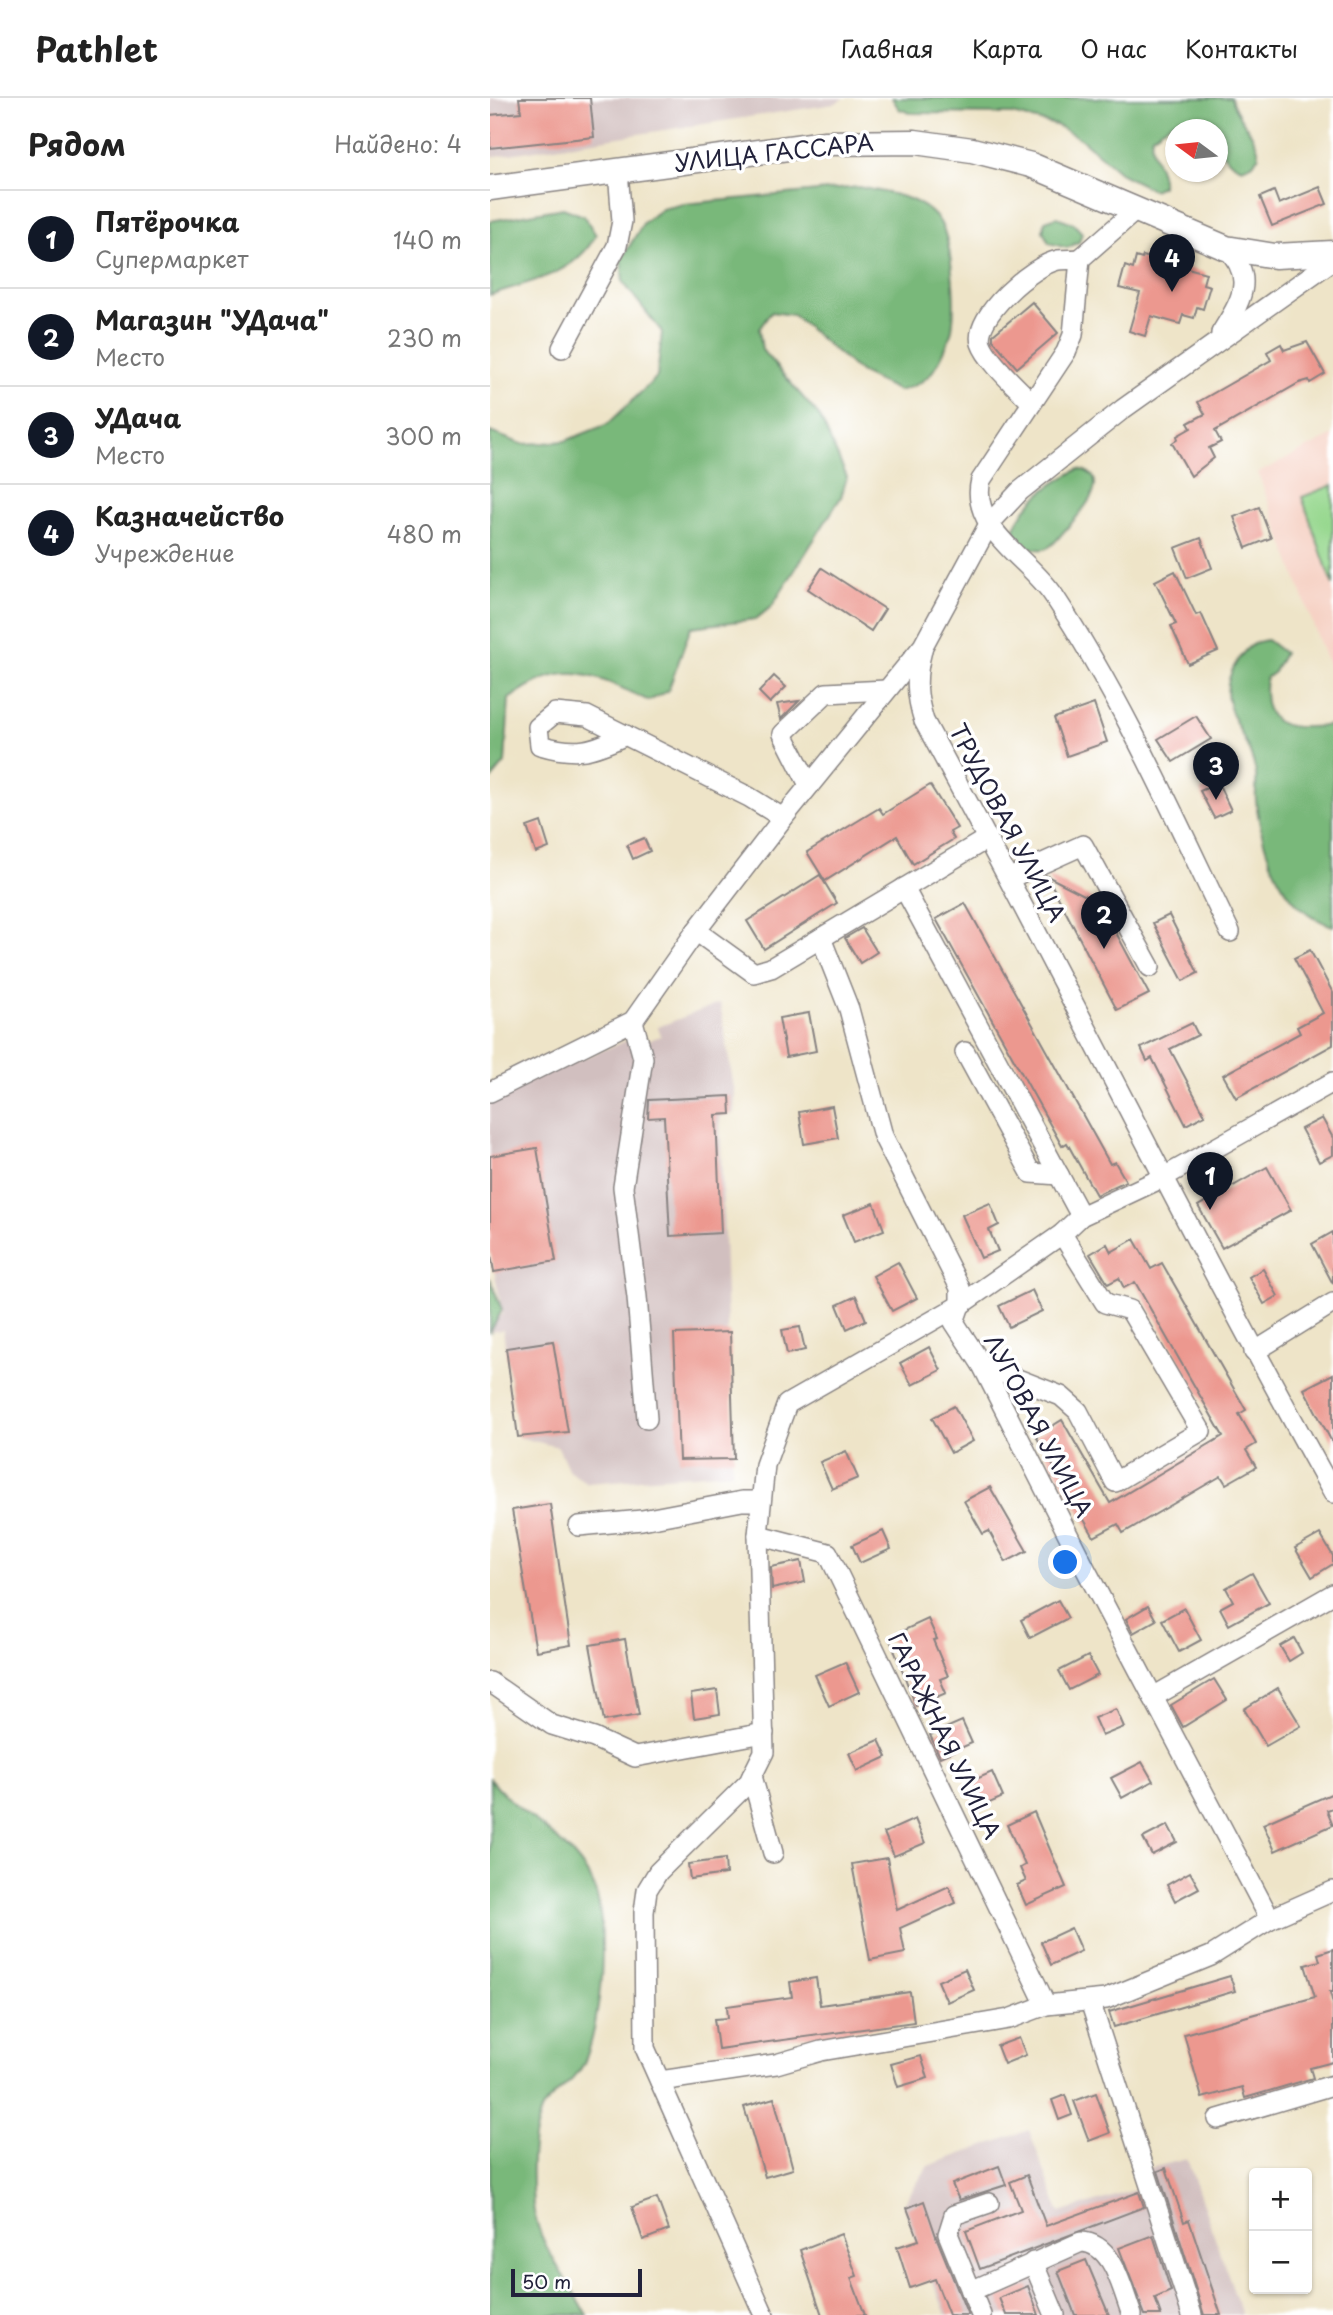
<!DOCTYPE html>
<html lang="ru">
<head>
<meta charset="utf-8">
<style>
  body { margin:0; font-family:"Playpen Sans",sans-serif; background:#f6f6f6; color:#222 }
  .controls { position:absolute; right:21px; bottom:21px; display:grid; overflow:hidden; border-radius:7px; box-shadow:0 2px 5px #0004 }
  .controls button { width:63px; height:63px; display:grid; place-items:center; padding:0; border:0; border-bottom:2px solid #e0e0e0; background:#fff; color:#222; font:35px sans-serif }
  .compass { position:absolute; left:675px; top:21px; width:63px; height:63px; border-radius:50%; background:#fff; box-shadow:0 2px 5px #0004; rotate:285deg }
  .scale { position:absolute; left:21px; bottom:18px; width:131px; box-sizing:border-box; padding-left:7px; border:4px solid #22223b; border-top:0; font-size:19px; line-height:24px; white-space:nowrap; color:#22223b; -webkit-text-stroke:5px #fff; paint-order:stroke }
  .you { position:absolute; left:576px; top:1465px; width:24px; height:24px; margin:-18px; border:5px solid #fff; border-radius:50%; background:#1a73e8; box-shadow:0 0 0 10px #1a73e833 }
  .badge { display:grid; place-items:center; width:46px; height:46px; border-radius:50%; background:#111827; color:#fff; font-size:23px; font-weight:700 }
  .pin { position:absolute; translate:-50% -58px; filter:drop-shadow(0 2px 4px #0008) }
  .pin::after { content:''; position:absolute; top:37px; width:24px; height:21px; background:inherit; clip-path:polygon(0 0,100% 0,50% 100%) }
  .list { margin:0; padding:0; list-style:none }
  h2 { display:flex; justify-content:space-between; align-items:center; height:91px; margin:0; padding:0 28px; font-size:30px }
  h2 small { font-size:23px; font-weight:400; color:#767676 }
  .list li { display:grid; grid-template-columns:46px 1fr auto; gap:21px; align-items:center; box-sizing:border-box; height:98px; padding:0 28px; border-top:2px solid #e0e0e0 }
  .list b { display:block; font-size:26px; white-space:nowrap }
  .list p { margin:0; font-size:23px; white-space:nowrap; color:#767676 }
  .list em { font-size:23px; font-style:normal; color:#767676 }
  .map { position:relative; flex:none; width:843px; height:2217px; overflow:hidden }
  header { display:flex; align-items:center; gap:42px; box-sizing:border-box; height:98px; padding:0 35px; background:#fff; border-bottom:2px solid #e0e0e0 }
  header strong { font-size:33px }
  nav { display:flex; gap:38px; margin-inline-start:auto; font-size:24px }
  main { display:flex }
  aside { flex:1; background:#fff }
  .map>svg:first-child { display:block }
</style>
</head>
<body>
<header>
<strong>Pathlet</strong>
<nav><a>Главная</a><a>Карта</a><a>О нас</a><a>Контакты</a></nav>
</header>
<main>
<aside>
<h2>Рядом<small>Найдено: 4</small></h2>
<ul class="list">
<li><span class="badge">1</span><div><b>Пятёрочка</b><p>Супермаркет</p></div><em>140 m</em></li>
<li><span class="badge">2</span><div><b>Магазин &quot;УДача&quot;</b><p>Место</p></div><em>230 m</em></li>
<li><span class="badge">3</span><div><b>УДача</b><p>Место</p></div><em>300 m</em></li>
<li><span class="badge">4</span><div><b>Казначейство</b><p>Учреждение</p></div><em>480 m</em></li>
</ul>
</aside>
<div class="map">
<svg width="843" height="2217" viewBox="0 0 843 2217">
  <rect width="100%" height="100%" fill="#fff"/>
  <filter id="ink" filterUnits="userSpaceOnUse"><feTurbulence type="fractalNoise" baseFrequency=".0143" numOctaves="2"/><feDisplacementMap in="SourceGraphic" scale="14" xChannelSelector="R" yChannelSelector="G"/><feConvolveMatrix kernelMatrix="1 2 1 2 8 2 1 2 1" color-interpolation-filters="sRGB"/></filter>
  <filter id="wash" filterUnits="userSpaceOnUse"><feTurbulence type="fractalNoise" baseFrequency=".00686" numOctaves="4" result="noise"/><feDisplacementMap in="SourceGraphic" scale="28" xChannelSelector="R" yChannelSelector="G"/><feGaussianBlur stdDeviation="1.57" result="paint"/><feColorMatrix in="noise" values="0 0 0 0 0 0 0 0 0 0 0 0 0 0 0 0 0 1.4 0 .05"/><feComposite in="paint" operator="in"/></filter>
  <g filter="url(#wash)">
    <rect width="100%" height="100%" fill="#eee4c8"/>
    <polygon fill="#f6d2c5" points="843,337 843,581 768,375"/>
    <g fill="#d1bfbf">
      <polygon points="0,0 354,0 344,6 0,59"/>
      <polygon points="230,905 245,996 244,1016 230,1018 242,1374 97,1385 79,1373 68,1349 28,1339 13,1232 0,1234 0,1220 13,1217 0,1151 0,998 138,942 142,948 171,938 168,929"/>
      <polygon points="539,2032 570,2115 648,2091 648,2073 697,2061 752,2217 456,2217 413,2107 438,2068"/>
    </g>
    <polygon fill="#97d88f" stroke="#5c7d65" stroke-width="2" points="843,387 843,488 812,399"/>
    <g fill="#79b87a" stroke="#4e6d5a" stroke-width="2">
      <path d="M402 0H741C746 22 768 36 769 58L762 66 752 70C734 63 727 50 727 32L714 31 699 19 688 20 662 38C658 57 674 69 672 88L663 92 633 77 591 41 566 27 522 16 420 15 409 11Z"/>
      <path d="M369 89C397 95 427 97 447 120 463 138 466 207 462 231 460 242 451 261 445 270 436 284 424 288 409 293L371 275 303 217 281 214 269 231 272 252 330 319 357 379 351 399 282 508 266 521 201 529 178 593 159 603C103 576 74 560 19 601L15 665 0 683V334L32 346 54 345 75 343 118 326 167 279 172 234 133 184 131 162 154 124 172 111 194 106Z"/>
      <path d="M73 110 94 118 106 137C84 178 42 182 0 197V123Z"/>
      <polygon points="567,119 583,125 592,135 589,144 577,150 559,145 553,133 555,123"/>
      <path d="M589 371C625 379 591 414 578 429 572 435 566 445 559 449 551 454 542 450 533 448L524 432C537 400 561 386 589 371Z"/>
      <path d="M777 542 794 555 784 574 776 580C769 635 802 631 843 627V828C791 812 772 752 766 703 765 693 768 681 765 671 757 630 719 606 748 562 757 549 762 544 777 542Z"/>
      <polygon points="0,1180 12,1212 0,1235"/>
      <path d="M0 1681C30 1718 78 1739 101 1782 121 1818 111 1928 94 1965 84 1986 60 1996 52 2012 40 2037 41 2080 43 2107 47 2145 79 2184 97 2217H0Z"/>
    </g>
    <g id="blocks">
      <g fill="#ec988f">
        <polygon points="29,0 100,0 104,39 0,50 0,17 31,14"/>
        <polygon points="830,89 837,106 782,128 770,99 784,93 789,106"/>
        <polygon points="653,158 716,175 713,186 720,188 713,211 707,209 704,220 693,217 690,226 661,218 655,238 639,233 650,195 629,190 635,168 643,171 646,159 652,161"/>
        <polygon points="542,204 568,235 527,270 503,242 503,237"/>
        <polygon points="817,244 835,276 820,285 819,282 809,285 725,333 731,344 719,350 724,360 701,378 682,345 688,341 687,338 701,330 698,325 715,316 708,304 781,262 777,254 791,246 794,252"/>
        <polygon points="769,409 781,440 756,450 744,419"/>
        <polygon points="711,440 722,470 697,480 685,450"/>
        <polygon points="332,470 395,511 381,533 318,491"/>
        <polygon points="685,473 706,517 711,515 728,553 698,566 681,528 686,526 665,483"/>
        <polygon points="284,578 296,589 280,605 269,594"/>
        <polygon points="309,603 291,621 287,606"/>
        <polygon points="604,606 617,644 577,658 564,620"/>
        <polygon points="706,618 721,641 683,664 668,641"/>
        <polygon points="728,685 741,712 724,720 710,693"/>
        <polygon points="440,687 467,730 460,734 464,741 423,766 407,738 335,783 317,754 389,710 393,716"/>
        <polygon points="51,724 59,750 46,755 37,729"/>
        <polygon points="154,740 160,753 143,761 137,747"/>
        <polygon points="330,777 347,805 274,851 257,823"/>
        <polygon points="557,778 610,805 659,896 627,912"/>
        <polygon points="475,805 620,1066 625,1064 636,1083 606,1097 577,1045 572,1048 446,821"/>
        <polygon points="679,817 708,875 693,883 663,825"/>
        <polygon points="372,830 387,854 370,865 355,840"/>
        <polygon points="820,852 843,895 843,947 746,1000 733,977 810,935 807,929 833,915 804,860"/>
        <polygon points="319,915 326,953 296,959 289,920"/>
        <polygon points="702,925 708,937 680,951 715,1017 696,1027 662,960 657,963 651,950"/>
        <polygon points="240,998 241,1016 226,1017 231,1135 180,1138 174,1019 158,1020 159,1002"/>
        <polygon points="342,1008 348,1040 314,1046 309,1014"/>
        <polygon points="832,1020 843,1040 843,1057 829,1064 811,1031"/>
        <polygon points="47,1050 66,1163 4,1174 0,1151 0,1058"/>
        <polygon points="777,1069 801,1112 732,1150 708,1108"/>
        <polygon points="384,1105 394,1132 364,1144 353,1117"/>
        <polygon points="500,1105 509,1127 499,1132 508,1153 491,1160 472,1117"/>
        <polygon points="843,1134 843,1186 822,1146"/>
        <polygon points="644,1141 661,1171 672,1165 756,1312 749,1316 766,1346 756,1352 766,1369 736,1386 731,1378 633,1435 628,1426 604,1439 546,1338 572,1322 620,1405 733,1338 645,1184 634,1190 629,1180 618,1186 600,1156 617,1146 621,1154"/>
        <polygon points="408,1164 427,1200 402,1213 383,1178"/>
        <polygon points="773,1171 788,1198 774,1206 759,1179"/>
        <polygon points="542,1192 552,1213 519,1229 509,1208"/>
        <polygon points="366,1198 376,1222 357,1231 347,1207"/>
        <polygon points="310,1229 315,1252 297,1256 292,1232"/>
        <polygon points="240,1234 244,1361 189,1362 184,1236"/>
        <polygon points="63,1243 78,1334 28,1339 16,1250"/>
        <polygon points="439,1249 451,1272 422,1287 410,1265"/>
        <polygon points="843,1276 843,1346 814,1291"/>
        <polygon points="464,1308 483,1343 461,1355 442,1320"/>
        <polygon points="356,1353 368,1380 342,1391 330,1364"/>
        <polygon points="500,1389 537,1453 516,1464 499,1433 493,1436 474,1403"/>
        <polygon points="60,1406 81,1547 46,1553 22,1412"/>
        <polygon points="393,1433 401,1451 370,1465 362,1447"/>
        <polygon points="830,1436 843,1458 843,1466 822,1479 805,1450"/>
        <polygon points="311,1463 315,1484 282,1491 281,1469"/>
        <polygon points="762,1475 779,1505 739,1527 730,1510 743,1503 736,1490"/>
        <polygon points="568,1502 578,1520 540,1540 531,1522"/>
        <polygon points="658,1508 666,1522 643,1535 636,1521"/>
        <polygon points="694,1510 711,1542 689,1554 672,1522"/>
        <polygon points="438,1521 447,1541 443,1542 458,1578 450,1581 456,1595 426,1608 399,1539"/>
        <polygon points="804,1540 812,1555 799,1563 790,1548"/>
        <polygon points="135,1541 149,1617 114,1623 100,1547"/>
        <polygon points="598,1558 608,1577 579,1592 569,1573"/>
        <polygon points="355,1564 369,1594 339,1608 325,1577"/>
        <polygon points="724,1581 737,1602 693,1629 681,1607"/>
        <polygon points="788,1590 811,1628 776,1648 754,1611"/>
        <polygon points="227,1592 230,1616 204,1620 201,1596"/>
        <polygon points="626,1611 634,1629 612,1638 604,1620"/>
        <polygon points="472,1623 482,1645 450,1659 440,1637"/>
        <polygon points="389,1642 397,1659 367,1673 359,1655"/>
        <polygon points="652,1664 663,1683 632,1700 621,1680"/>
        <polygon points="502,1674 513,1699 486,1711 475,1686"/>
        <polygon points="843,1695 843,1710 837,1712 843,1727 785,1753 773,1726"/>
        <polygon points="544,1714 576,1789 536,1807 527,1787 536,1783 530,1770 535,1767 517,1727"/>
        <polygon points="425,1721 435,1745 404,1758 394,1735"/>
        <polygon points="678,1727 687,1744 662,1757 653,1740"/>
        <polygon points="397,1760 407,1812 459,1788 466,1805 410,1830 415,1855 380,1862 362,1766"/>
        <polygon points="235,1761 236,1776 200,1781 198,1766"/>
        <polygon points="700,1774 709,1790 685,1803 677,1787"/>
        <polygon points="581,1830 591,1853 561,1867 551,1844"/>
        <polygon points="843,1851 843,1894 840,1894 843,1906 843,1964 820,1970 823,1980 755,2000 752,1989 712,2000 694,1936 825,1899 815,1867 830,1863 828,1856"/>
        <polygon points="475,1871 484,1892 457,1904 448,1883"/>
        <polygon points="740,1878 745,1893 624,1929 619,1914"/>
        <polygon points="326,1880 330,1907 420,1894 424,1924 228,1951 224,1921 238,1920 237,1908 302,1899 300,1884"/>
        <polygon points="529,1940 536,1957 514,1966 507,1948"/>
        <polygon points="431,1958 438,1980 408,1989 401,1966"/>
        <polygon points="606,1995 620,2035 599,2043 584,2003"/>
        <polygon points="575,1997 582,2017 569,2022 562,2002"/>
        <polygon points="284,2000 303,2071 275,2079 254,2009"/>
        <polygon points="509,2068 516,2087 469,2102 462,2086"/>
        <polygon points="676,2070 694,2124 699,2122 731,2217 714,2217 668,2073"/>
        <polygon points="537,2077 556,2128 649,2094 654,2109 490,2171 476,2133 531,2112 520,2084"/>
        <polygon points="167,2100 179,2132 153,2142 142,2109"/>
        <polygon points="434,2103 447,2141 478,2217 459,2217 445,2181 420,2190 407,2149 429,2142 417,2110"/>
        <polygon points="351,2136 367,2178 361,2180 375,2217 332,2217 310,2152"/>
        <polygon points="663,2137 681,2193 665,2200 671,2217 655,2217 629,2150"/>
        <polygon points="596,2162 619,2217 585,2217 568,2173"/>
        <polygon points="538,2188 549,2217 516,2217 509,2200"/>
      </g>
    </g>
  </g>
  <g filter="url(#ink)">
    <use href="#blocks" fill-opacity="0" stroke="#888382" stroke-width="2"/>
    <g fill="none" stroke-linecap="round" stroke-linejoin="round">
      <defs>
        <g id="minor">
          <path d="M647 111 590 161 583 237 576 254 491 382C478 430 542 463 564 498 634 604 685 720 740 834"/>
          <path d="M731 235C750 205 767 179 736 150"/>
          <polyline points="72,250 127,148 132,123 128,73"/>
          <path d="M541 304C528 290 497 263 491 245 483 219 543 167 568 162 575 161 583 162 590 161"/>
          <path d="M432 552C425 579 426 597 434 623 574 879 701 1141 843 1395"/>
          <path d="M136 637C102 653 87 658 50 647L48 629 65 615 97 618 259 699 293 720"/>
          <polyline points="319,687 293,636 336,595 396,592"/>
          <polyline points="520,780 593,747 660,869"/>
          <polyline points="414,790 591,1118"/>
          <polyline points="206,833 264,875 281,870 498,740"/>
          <polyline points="331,840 359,911 393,1038 470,1190 470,1207 464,1224 492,1267 595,1470 780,1821"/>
          <polyline points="143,923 153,960 133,1089 147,1199 157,1321"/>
          <polyline points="475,954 541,1075 569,1077"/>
          <polyline points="0,994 143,923 206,833 293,720 433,548 499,426 530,393 633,311 843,162"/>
          <polyline points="764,1254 843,1205"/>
          <polyline points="492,1267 571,1298 588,1313 625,1384 711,1333 640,1212 615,1205 572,1136"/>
          <polyline points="89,1428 152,1422 252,1403 271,1403"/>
          <polyline points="268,1437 338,1455 556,1907"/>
          <polyline points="0,1584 62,1627 104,1640 145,1659 274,1635"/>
          <polyline points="663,1599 843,1496"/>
          <polyline points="262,1678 283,1755"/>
          <polyline points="600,1903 702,2217"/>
          <polyline points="170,1983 286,1966 331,1953 519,1921 556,1907 616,1901 721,1858 780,1821 843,1793"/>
          <polyline points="728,2021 843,1987"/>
          <polyline points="543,2164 565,2217"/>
          <path d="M481 2193 591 2144C624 2145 632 2192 642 2217"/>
          <polyline points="274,2217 155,1950 154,1814 157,1792 168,1774 259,1684 274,1654 268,1437 275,1367 297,1306 470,1207 572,1136 591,1118 672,1080 843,984"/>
          <polyline points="491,2217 458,2136 464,2117 499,2105"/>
        </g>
        <polyline id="major" points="0,90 335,45 425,44 482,52 541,67 736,150 785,158 843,155"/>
      </defs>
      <use href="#minor" stroke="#888382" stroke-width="22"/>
      <use href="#major" stroke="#888382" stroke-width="27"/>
      <use href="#minor" stroke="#fff" stroke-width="19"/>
      <use href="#major" stroke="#fff" stroke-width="24"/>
    </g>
  </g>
  <g text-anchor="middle" stroke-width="7" stroke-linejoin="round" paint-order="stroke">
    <g font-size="23" fill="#22223b" stroke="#fff">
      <text transform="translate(284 55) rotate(-6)" y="8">УЛИЦА ГАССАРА</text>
      <text transform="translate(517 725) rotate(62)" y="8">ТРУДОВАЯ УЛИЦА</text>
      <text transform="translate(548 1328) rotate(62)" y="8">ЛУГОВАЯ УЛИЦА</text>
      <text transform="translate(454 1638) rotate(64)" y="8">ГАРАЖНАЯ УЛИЦА</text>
    </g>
  </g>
</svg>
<div class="controls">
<button>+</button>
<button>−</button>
</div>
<svg class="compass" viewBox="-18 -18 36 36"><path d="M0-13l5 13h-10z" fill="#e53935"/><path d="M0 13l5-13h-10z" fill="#767676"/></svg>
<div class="scale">50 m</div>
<div class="you"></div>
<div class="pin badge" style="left:720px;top:1112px">1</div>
<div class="pin badge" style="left:614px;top:851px">2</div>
<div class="pin badge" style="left:726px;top:702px">3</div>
<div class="pin badge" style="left:682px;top:194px">4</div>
</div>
</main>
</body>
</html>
